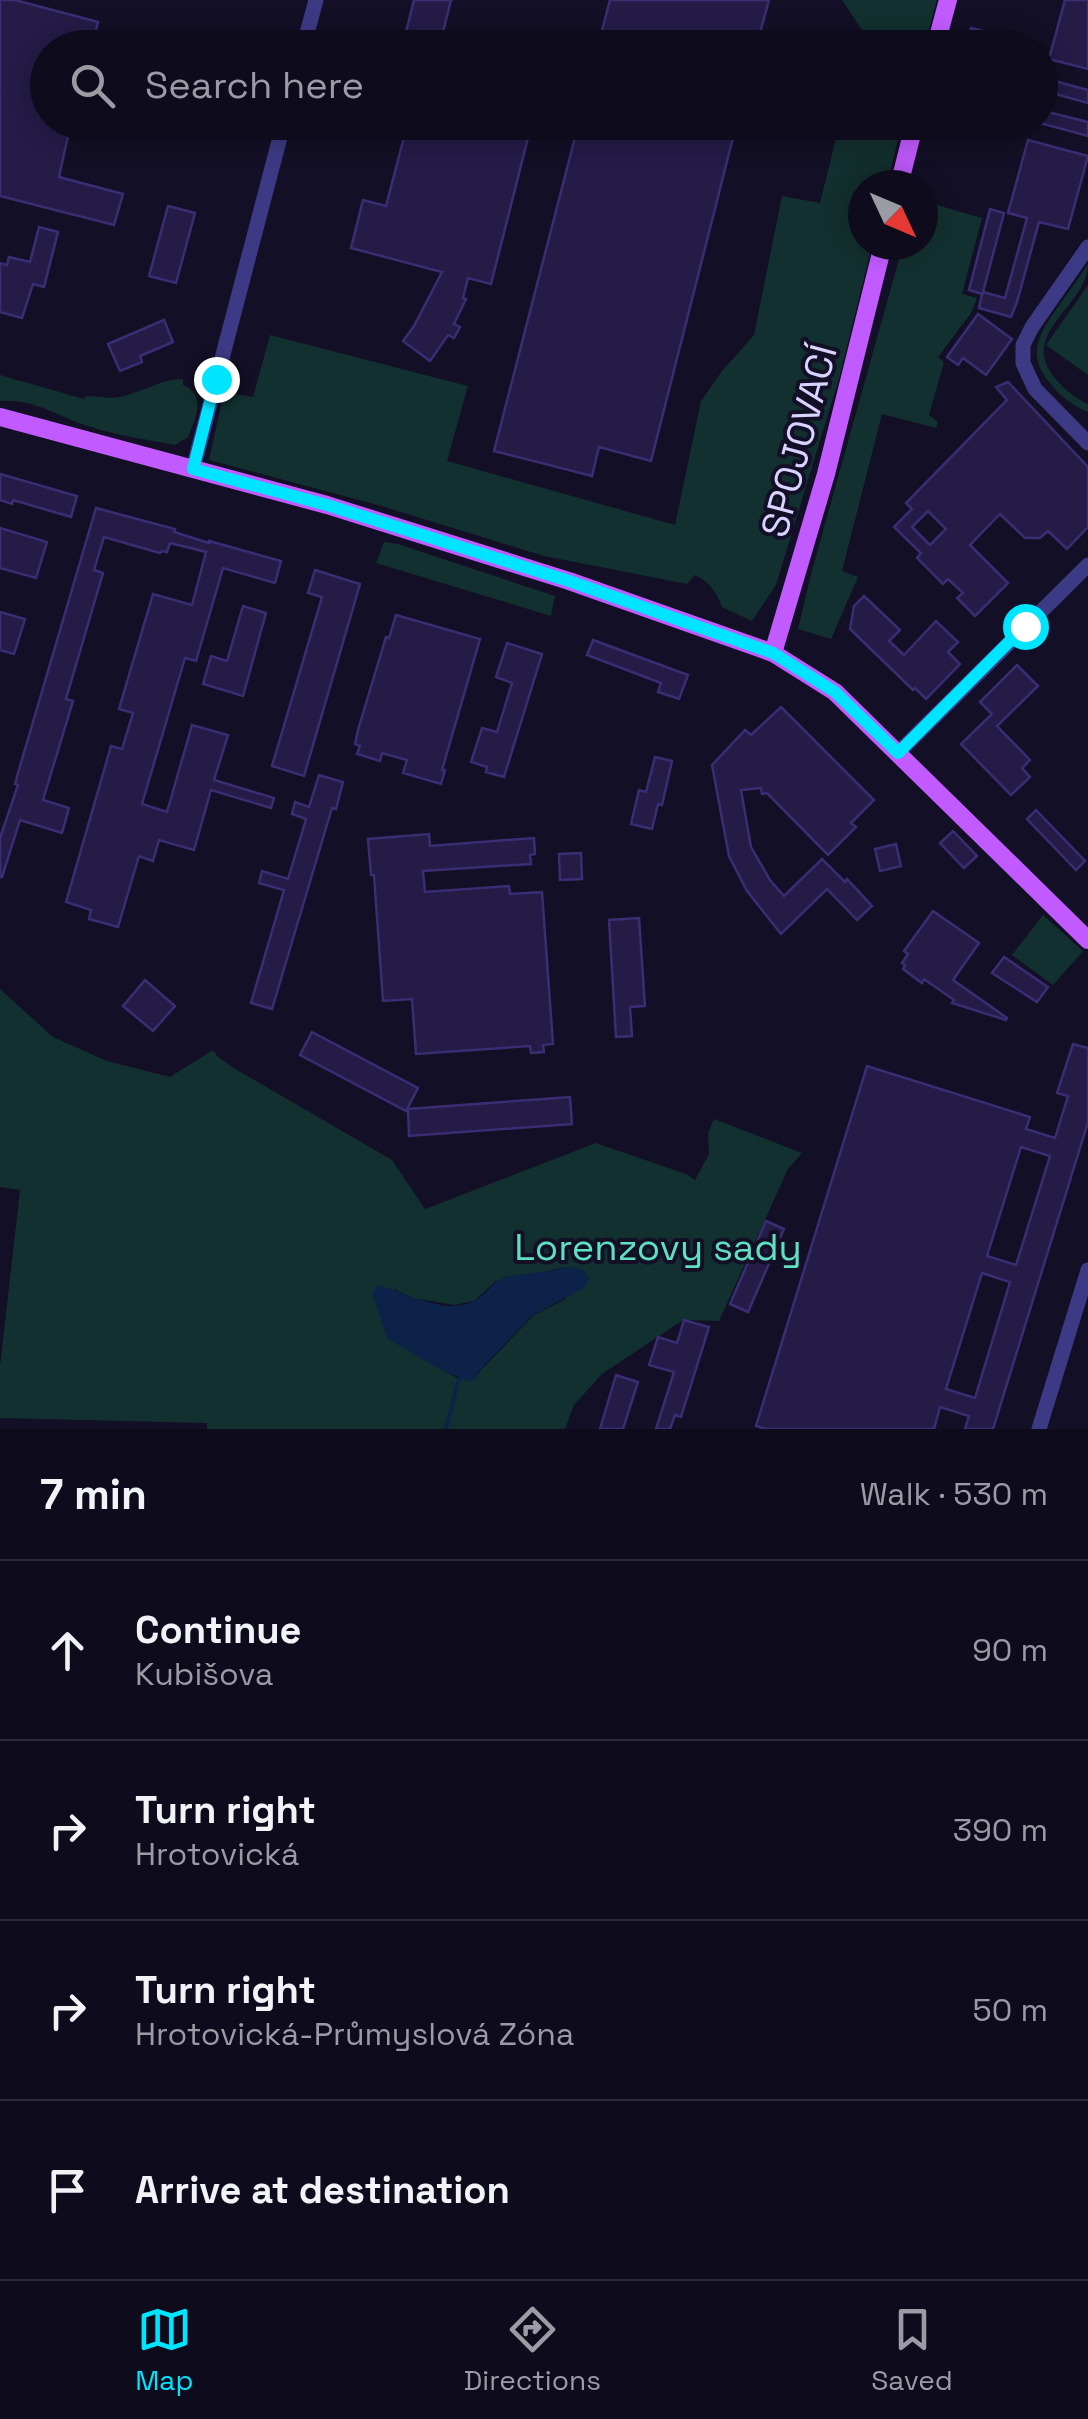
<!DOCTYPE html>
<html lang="en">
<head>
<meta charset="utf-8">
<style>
  body { margin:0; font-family:"Space Grotesk",sans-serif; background:#171425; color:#f1f3f6 }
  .compass { position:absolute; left:848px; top:170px; width:90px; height:90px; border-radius:50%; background:#0e0b1c; box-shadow:0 5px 25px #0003; rotate:134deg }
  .stop { position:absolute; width:30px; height:30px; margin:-22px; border:8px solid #00e5ff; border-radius:50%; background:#fff }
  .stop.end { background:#00e5ff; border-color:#fff; box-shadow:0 2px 10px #0008 }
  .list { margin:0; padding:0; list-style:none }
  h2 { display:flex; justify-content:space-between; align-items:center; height:130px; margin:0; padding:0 40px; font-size:42px }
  h2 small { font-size:32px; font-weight:400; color:#9b9ba3 }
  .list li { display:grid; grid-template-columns:65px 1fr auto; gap:30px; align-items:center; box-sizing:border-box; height:180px; padding:0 40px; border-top:2px solid #2e2b3b }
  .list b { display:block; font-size:38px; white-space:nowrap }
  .list p { margin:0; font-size:32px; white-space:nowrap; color:#9b9ba3 }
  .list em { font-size:32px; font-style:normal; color:#9b9ba3 }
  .icon { flex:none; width:55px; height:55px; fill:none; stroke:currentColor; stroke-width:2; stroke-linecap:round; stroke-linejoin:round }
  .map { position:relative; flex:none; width:1088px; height:1429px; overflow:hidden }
  .search { position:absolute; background:#0e0b1c; box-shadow:0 5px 25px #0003; left:30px; right:30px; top:30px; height:110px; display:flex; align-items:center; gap:25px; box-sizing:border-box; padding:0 35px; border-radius:55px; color:#9b9ba3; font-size:38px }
  .sheet { height:850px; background:#0e0b1c }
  nav { display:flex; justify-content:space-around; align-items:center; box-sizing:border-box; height:140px; border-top:2px solid #2e2b3b; background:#0e0b1c; font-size:28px; color:#9b9ba3 }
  nav a { display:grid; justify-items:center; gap:5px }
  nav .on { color:#00e5ff }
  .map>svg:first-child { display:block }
</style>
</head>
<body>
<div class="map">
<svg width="1088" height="1429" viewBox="0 0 1088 1429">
  <rect width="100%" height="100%" fill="#130f26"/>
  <g fill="#12302f" fill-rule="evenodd">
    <polygon points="842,0 937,0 924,47 865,48 870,42"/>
    <path d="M840 122 902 123 887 185H863V245H872L840 375 776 585 752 621 722 607C716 592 710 582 695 575L687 584 544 556 378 505 209 460 224 392 253 397 270 335 468 386 447 461 675 525 701 401 722 371 754 335 782 196 820 203Z"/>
    <polygon points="923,201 982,218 962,294 977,298 971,313 938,357 944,362 929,415 938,422 936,428 882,414 842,571 858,577 831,639 798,629 811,574 903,245 923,245"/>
    <path d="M1088 264C1088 306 1016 333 1056 379 1065 390 1075 398 1088 404V412C1073 406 1060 396 1050 383 1024 353 1041 331 1060 304 1069 291 1079 278 1088 264Z"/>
    <polygon points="1088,285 1088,375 1046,345"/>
    <path d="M0 375 84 399 86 396C97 396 108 399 119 397 142 393 160 379 183 379V385C207 394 196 418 188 437L175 445C144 439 112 435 82 424 55 414 30 398 0 401Z"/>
    <polygon points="384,542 398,544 555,596 551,616 376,563"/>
    <polygon points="1043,915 1083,951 1053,985 1012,955"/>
    <path d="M0 989 53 1037 107 1061 170 1077 213 1050 217 1056 232 1067 392 1160 425 1209 596 1143 686 1174 695 1180 709 1154 708 1133 714 1119 802 1153 788 1169 719 1321 683 1320 602 1374 574 1405 565 1429H207V1423L0 1418V1366L20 1190 0 1187ZM568 1267 566 1299 534 1315 480 1371 475 1379H459L387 1338 394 1289 413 1298 454 1305 474 1301 496 1281Z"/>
  </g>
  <path fill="#0c2248" d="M568 1267C579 1268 586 1268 589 1280L584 1288 533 1315 480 1370 475 1379 469 1382 432 1365 387 1338 372 1293 378 1285C407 1292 445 1317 476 1300 488 1293 492 1281 506 1277 527 1272 548 1273 568 1267Z"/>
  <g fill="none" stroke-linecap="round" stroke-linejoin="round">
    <polyline stroke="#0c2248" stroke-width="4" points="446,1429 459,1379"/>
  </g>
  <g fill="#241b47" stroke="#3b2d73" stroke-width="2.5" fill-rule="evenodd">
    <polygon points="0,0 15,0 98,22 92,48 48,48 48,122 71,122 59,177 123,194 114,225 0,196"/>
    <polygon points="414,0 451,0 439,48 406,48 406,45 403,44"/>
    <polygon points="610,0 769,0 756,48 566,48 570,34 599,42"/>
    <polygon points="1065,0 1088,0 1088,69 1049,59"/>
    <polygon points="971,28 1033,44 1032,48 1004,48 990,44 990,48 966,48"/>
    <polygon points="1044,78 1088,90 1088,103 1041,90"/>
    <polygon points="1040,110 1088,122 1088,136 1040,123"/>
    <polygon points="408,122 532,122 491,284 468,278 463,298 466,299 454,324 460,327 454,338 448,335 430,361 403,341 414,326 442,272 351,248 363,200 386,206"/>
    <polygon points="579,122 737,122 651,461 599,447 592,476 494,451"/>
    <polygon points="1028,140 1088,156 1068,229 1039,222 1017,302 1011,317 979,308 982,294 969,290 990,209 1004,213 983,292 1005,298 1027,218 1008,213"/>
    <polygon points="168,206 195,213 176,283 149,276"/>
    <polygon points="39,227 58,232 44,287 33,284 22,318 0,312 0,263 7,265 9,257 30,262"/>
    <polygon points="978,314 1012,339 986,375 963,358 958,365 947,357"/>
    <polygon points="164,320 173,342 140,356 142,362 120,371 108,344"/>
    <path d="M1008 382 1088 467V527L1067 549 1048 531 1040 538H1025L1000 514 970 545 1008 583 975 616 957 598 963 593 948 579 943 584 917 558 921 553 894 527 912 509 906 503 1007 400 996 387ZM928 511 946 529 930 545 912 527Z"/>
    <polygon points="0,474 77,496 71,517 13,500 12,504 0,500"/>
    <polygon points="96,508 175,529 174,532 209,543 209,541 281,561 275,583 223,568 196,661 185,658 142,804 167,812 192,725 228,735 214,780 274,798 271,808 211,790 194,850 159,840 153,861 139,856 118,927 89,919 91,910 66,902 111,746 122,749 133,713 119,709 153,594 192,605 206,552 170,543 167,552 162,551 160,553 104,537 94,570 103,573 66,699 73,701 43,800 69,808 62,833 20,820 2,877 0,877 0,838 18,785 15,784 18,773"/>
    <polygon points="0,528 47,542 36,578 0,568"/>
    <polygon points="315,570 360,584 304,776 272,766 322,597 308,593"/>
    <polygon points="864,596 900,630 889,641 904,655 936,621 958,642 948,652 960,664 926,699 915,688 913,690 850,629 854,606"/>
    <polygon points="243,606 266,613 243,696 203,684 211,656 227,661"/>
    <polygon points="0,612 25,619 14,654 0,650"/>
    <polygon points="396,615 480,639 442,770 445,770 441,784 403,773 407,760 382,753 380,761 357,754 360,746 355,744 358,730 386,637 389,638"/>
    <polygon points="593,640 688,675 679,699 658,692 661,683 587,655"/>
    <polygon points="507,643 542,654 504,777 486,772 487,767 471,762 482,728 497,732 512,683 496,677"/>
    <polygon points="1017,665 1038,686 997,726 1030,760 1022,768 1030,777 1011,795 961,744 992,714 980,702"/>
    <polygon points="781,707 874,800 851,823 856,827 828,855 767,793 762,794 761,788 741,790 751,847 770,880 784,896 822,859 845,882 847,879 872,906 857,920 827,889 781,934 747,891 729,856 712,765 745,730 751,735"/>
    <polygon points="655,757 672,761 662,805 658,804 652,829 631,824 639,790 646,792"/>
    <polygon points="319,775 343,782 336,809 332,808 272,1009 251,1003 284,890 259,883 262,871 288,879 306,819 292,814 295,802 309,807"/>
    <polygon points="1036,810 1085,861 1076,870 1027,819"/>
    <polygon points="953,831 977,856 964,868 940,843"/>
    <polygon points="429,834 430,846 534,838 535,854 530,855 531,864 423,871 425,892 509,886 510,894 542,892 553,1044 543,1045 544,1052 531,1053 530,1046 416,1054 412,999 383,1001 374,875 371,875 368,839"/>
    <polygon points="896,844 901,866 880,871 875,849"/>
    <polygon points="581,853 582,879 560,880 559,854"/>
    <polygon points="933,911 979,943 953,980 1007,1018 1006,1020 952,1003 954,1000 924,979 922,983 903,969 905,965 902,963 908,954 904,951"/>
    <polygon points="639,918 645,1006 630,1007 632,1036 616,1037 609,920"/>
    <polygon points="1004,957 1048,987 1037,1002 992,973"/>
    <polygon points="145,980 175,1006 153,1031 123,1006"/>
    <polygon points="312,1032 418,1088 406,1111 300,1055"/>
    <path d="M1073 1044 1088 1048V1122L993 1429H965L969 1416 940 1407 934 1429H766L756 1426 867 1066 1030 1117 1026 1129 1055 1138 1068 1096 1057 1093ZM1021 1147 1050 1156 1016 1265 987 1256ZM982 1273 1010 1282 975 1398 946 1389Z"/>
    <polygon points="570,1097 572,1124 409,1136 408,1109"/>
    <polygon points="766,1221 784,1229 748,1312 730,1304"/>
    <polygon points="684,1320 709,1327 681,1417 675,1415 670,1429 656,1429 674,1372 649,1365 658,1337 677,1343"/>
    <polygon points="616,1375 638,1382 623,1429 600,1429"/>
  </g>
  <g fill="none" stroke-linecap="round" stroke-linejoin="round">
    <g stroke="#3d3a85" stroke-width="15">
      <polyline points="303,48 316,0"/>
      <polyline points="1088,247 1032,327 1023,345 1023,363 1035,389 1088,443"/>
      <polyline points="193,469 284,122"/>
      <polyline points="898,753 1088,565"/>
      <polyline points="1039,1429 1088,1270"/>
    </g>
    <g stroke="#c25bff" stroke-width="18">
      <polyline points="935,48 948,0"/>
      <polyline points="899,185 915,122"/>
      <polyline points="0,417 327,505 569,581 773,653 835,692 1088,940"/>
      <polyline points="773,653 826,474 883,245"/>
    </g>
  </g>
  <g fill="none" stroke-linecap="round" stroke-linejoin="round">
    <polyline stroke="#00e5ff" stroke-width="12" points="216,379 193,469 327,505 569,581 773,653 835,692 898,753 1025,626"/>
  </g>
  <g text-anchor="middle" stroke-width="8" stroke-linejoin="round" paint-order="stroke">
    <g font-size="38" fill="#d9d4ff" stroke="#130f26">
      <text transform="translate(799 441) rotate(-75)" y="13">SPOJOVACÍ</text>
    </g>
    <g font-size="38" fill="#5fe0c0" stroke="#130f26">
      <text x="658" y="1260">Lorenzovy sady</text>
    </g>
  </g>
</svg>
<svg class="compass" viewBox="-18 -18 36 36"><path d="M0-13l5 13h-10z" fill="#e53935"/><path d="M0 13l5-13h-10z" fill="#9b9ba3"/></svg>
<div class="stop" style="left:1025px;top:626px"></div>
<div class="stop end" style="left:216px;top:379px"></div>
<div class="search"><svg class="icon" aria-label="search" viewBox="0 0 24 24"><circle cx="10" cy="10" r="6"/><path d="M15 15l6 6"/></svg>Search here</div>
</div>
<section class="sheet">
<h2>7 min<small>Walk · 530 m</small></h2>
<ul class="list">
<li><svg class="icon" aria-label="ahead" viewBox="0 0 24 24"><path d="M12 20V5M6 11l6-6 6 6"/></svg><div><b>Continue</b><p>Kubišova</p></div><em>90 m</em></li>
<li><svg class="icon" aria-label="right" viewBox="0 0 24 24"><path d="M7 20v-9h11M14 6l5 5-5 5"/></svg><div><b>Turn right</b><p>Hrotovická</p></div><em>390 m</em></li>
<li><svg class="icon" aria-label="right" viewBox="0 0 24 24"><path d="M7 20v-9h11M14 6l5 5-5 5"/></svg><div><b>Turn right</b><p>Hrotovická-Průmyslová Zóna</p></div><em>50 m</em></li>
<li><svg class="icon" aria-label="arrive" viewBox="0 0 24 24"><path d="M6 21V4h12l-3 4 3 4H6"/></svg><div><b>Arrive at destination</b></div></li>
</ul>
</section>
<nav>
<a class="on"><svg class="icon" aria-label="map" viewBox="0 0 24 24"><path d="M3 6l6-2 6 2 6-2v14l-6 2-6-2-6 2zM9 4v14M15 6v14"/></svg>Map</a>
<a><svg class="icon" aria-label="directions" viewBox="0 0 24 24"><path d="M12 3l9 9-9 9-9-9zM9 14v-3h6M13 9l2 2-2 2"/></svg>Directions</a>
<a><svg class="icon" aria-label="saved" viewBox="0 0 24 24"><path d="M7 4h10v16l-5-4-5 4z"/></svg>Saved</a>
</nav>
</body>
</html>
